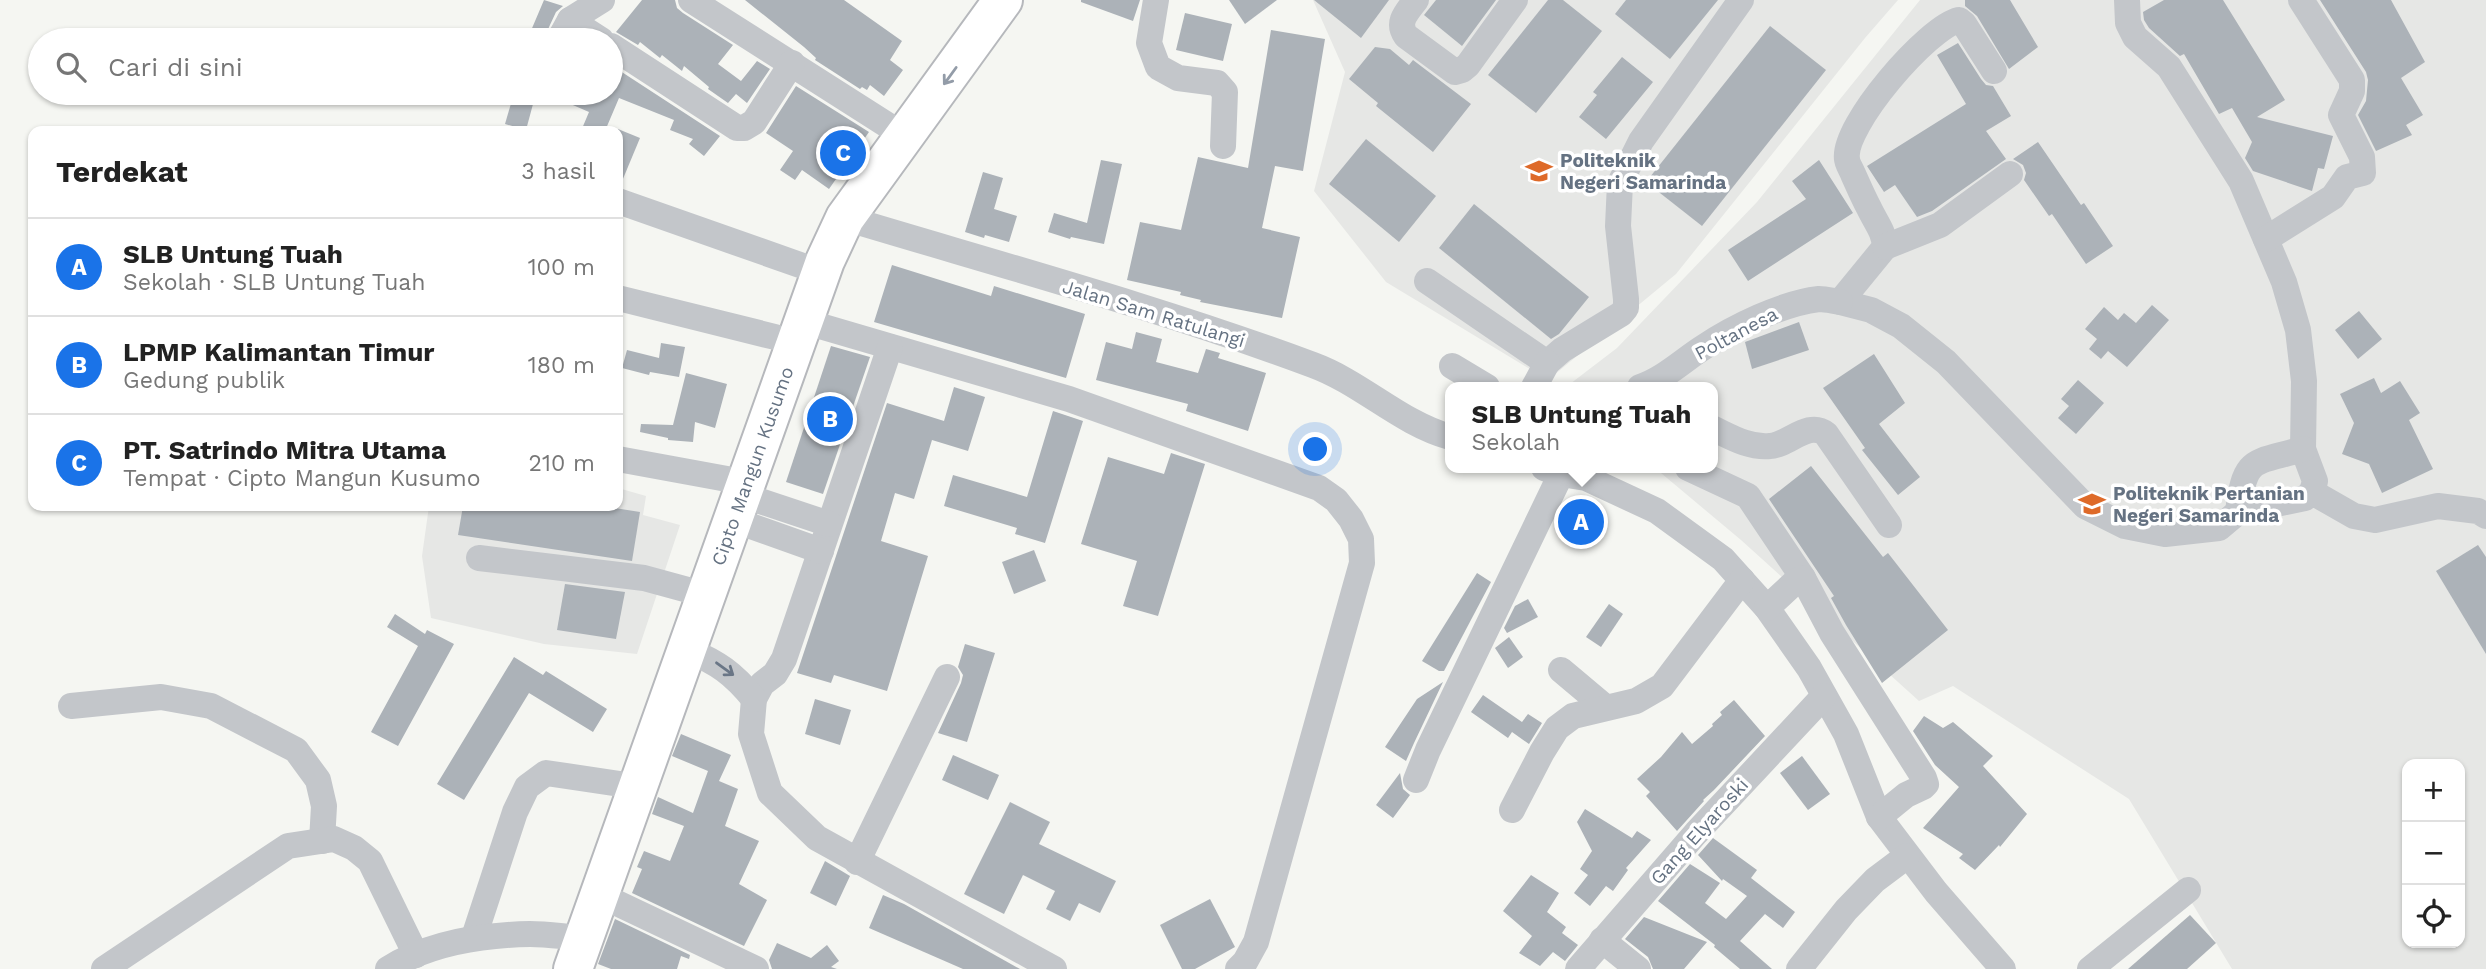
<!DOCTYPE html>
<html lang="id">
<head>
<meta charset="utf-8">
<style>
  body { margin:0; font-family:"Work Sans",sans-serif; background:#f6f6f6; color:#222 }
  .controls { position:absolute; right:21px; bottom:21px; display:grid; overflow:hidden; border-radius:14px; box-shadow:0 2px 5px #0004 }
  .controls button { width:63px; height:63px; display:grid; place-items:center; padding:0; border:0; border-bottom:2px solid #e0e0e0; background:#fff; color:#222; font:35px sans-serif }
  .you { position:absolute; left:1316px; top:450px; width:24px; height:24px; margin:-18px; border:5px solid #fff; border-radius:50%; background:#1a73e8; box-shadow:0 0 0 10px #1a73e833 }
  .badge { display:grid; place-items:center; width:46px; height:46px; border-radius:50%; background:#1a73e8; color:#fff; font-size:23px; font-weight:700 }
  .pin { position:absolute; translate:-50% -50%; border:4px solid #fff; box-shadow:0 2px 7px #0006 }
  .popup { position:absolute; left:1445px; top:382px; width:273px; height:91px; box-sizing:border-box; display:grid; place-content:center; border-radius:14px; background:#fff; filter:drop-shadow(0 2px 5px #0005); font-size:23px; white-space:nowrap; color:#767676 }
  .popup b { font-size:26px; color:#222 }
  .popup::after { content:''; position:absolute; left:50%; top:100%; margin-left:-14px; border:14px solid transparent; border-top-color:#fff }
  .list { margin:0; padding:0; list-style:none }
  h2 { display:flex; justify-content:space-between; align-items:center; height:91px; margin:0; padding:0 28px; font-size:30px }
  h2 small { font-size:23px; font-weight:400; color:#767676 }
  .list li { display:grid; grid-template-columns:46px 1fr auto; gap:21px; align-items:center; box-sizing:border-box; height:98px; padding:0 28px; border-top:2px solid #e0e0e0 }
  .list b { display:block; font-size:26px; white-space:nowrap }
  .list p { margin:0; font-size:23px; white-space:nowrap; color:#767676 }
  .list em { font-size:23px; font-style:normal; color:#767676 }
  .icon { flex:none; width:38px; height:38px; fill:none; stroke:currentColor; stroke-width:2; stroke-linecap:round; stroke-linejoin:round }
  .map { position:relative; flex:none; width:2486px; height:969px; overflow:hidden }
  .search { position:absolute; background:#fff; box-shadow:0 2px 5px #0004; left:28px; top:28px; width:595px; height:77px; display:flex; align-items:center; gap:18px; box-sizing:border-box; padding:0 24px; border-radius:38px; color:#767676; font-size:26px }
  .panel { position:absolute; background:#fff; box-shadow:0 2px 5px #0004; left:28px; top:126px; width:595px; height:385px; border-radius:14px }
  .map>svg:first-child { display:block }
</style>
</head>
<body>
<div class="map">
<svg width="2486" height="969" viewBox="0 0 2486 969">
  <rect width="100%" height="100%" fill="#f5f6f2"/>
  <g fill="#e6e7e5" fill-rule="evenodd">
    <polygon points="1313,0 1898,0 1865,38 1676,274 1548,380 1386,282 1314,191 1345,72"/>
    <path d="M1920 0H2486V969H2232L2129 799 1953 686 1919 701 1741 540 1655 468H1712V387H1566L1617 348 1757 202ZM2407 764H2460V943H2407Z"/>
    <polygon points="618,488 646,496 643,515 680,525 637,654 544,644 431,618 422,556 429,506 618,506"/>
  </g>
  <g fill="#acb2b8">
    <polygon points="544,0 563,6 556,12 543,40 527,40"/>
    <polygon points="642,0 675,0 677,8 683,13 733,45 718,64 741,81 757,61 770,69 747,103 736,94 728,103 708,89 709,87 684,66 682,71 662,55 660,58 640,42 638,45 616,32"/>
    <polygon points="745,0 844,0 902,41 890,60 903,70 884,96 870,85 867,90 862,87 860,89 815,60 816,58 804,47"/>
    <polygon points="1081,0 1140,0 1133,21 1081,2"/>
    <polygon points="1229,0 1277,0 1245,24"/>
    <polygon points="1314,0 1389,0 1361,38"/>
    <polygon points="1436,0 1496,0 1462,46 1424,15"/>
    <polygon points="1548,0 1563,0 1602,31 1536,113 1488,75"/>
    <polygon points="1626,0 1718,0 1670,59 1615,14"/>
    <polygon points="1965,0 2010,0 2038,47 2009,69 1977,16 1965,6"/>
    <polygon points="2164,0 2223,0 2285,100 2257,117 2333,136 2324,169 2318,168 2312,191 2253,171 2245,158 2252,142 2232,108 2219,114 2184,54 2180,56 2149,28 2144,20 2143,12"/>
    <polygon points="2320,0 2391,0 2425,62 2401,78 2423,115 2406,125 2412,135 2376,151 2358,115 2366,101 2368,80 2366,72"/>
    <polygon points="1185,13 1232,24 1223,61 1176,50"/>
    <polygon points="1770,26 1826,70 1702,226 1646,182"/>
    <polygon points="1271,30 1325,39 1303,171 1275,166 1262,228 1300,237 1282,318 1200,302 1201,300 1180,295 1181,292 1127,280 1140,222 1181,230 1198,157 1248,168"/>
    <polygon points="1958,43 1981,79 1986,85 1993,86 2011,116 1986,131 2006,159 1932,211 1917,217 1895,185 1884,192 1867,166 1966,104 1937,55"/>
    <polygon points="1375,47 1390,49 1409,65 1413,60 1471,104 1433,152 1376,106 1378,103 1349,79"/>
    <polygon points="1622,57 1653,82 1606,139 1579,117 1597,95 1593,92"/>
    <polygon points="611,65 720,136 704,156 689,144 693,139 670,130 674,120 619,98 605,131 581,131 589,112 545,93 611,93"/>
    <polygon points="796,86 869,132 829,189 802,170 795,180 780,170 793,151 766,133"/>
    <polygon points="514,93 536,93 526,130 505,124"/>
    <polygon points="618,129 640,138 620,186 618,186"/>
    <polygon points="1366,139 1436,196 1399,242 1329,184"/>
    <polygon points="2038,142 2081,205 2084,203 2113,246 2086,264 2052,214 2049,216 2024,180 2026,173 2023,165 2013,159"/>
    <polygon points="1101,160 1122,164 1104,244 1071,237 1070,239 1048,232 1054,213 1087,223"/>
    <polygon points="1819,160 1853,213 1748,281 1728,250 1806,199 1792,181"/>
    <polygon points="983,172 1003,178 994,209 1017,216 1009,242 985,235 984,238 965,232"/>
    <polygon points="1474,204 1589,297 1559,334 1551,339 1439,248"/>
    <polygon points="892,265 991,296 994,286 1085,314 1066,378 874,322"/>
    <polygon points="2152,305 2169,320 2127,367 2108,351 2101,359 2089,349 2097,339 2085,329 2104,307 2118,320 2124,313 2136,323"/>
    <polygon points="2359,311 2382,339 2358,359 2335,330"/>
    <polygon points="1799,322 1809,350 1752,369 1745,342"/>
    <polygon points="1136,332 1162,339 1156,362 1198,373 1206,349 1220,353 1218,358 1266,373 1248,431 1186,411 1188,404 1096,380 1106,342 1132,349"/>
    <polygon points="661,343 685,347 679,377 650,372 649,375 622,368 627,350 659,358"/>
    <polygon points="831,346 870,357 823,494 786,482"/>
    <polygon points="1874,354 1905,403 1879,424 1920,477 1898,495 1862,450 1865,448 1823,388"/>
    <polygon points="686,373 727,384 715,428 695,422 693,442 668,440 668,438 640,432 641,424 673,425"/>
    <polygon points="2374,378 2381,393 2400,381 2420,413 2409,420 2433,469 2382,493 2369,464 2342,454 2354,423 2340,394"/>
    <polygon points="2078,380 2104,403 2076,434 2058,418 2069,406 2061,399"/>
    <polygon points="954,387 985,397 968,451 932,440 914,499 895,493 881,541 928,556 887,691 834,675 831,683 797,673 887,403 944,421"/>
    <polygon points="1053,411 1083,421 1045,543 1015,534 1017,528 944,506 953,475 1027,497"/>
    <polygon points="1171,453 1205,464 1158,616 1123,606 1137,561 1081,544 1108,457 1164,474"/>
    <polygon points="1811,466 1883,557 1888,553 1948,630 1882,683 1846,625 1831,598 1834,596 1769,499"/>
    <polygon points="1571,502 1602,524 1590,541 1559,519"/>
    <polygon points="463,506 602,506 640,512 632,561 458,535"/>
    <polygon points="2478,545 2486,557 2486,654 2436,571"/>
    <polygon points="1034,550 1046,581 1014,594 1002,562"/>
    <polygon points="1477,573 1491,582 1444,671 1439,671 1422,661"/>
    <polygon points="565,584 625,592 616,639 557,630"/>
    <polygon points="1528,599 1538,617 1507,633 1504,628 1515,606"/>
    <polygon points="1609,604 1623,614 1601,647 1586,637"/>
    <polygon points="395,614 425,634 427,630 454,644 398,746 371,732 418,646 387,627"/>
    <polygon points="1509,637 1523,657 1508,668 1495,648"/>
    <polygon points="965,644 995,653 967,742 938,733 961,683 963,675 958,667"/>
    <polygon points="514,657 543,675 546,671 607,709 593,732 529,693 464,800 437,784"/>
    <polygon points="1443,682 1414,743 1406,761 1385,747 1417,699"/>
    <polygon points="1483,695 1522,722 1528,714 1542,723 1529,744 1512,732 1508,738 1471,712"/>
    <polygon points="815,699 851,710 840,745 805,734"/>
    <polygon points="1734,700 1765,736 1714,790 1703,800 1704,801 1677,831 1646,796 1650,792 1637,779 1661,757 1682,732 1692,744 1713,726 1712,724 1722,715 1720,712"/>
    <polygon points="1924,716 1943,728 1953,722 1993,756 1983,766 2027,814 2000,847 1999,845 1975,870 1959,858 1963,854 1923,828 1959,787 1935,765 1913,731"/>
    <polygon points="681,734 731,755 719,781 738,789 725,826 759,841 739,884 767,900 744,946 632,893 642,869 637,867 644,851 670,861 684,826 652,814 658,797 693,813 708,771 672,756"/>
    <polygon points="953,755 999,775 988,800 942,780"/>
    <polygon points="1802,756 1830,794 1808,810 1780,773"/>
    <polygon points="1400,773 1403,789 1410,795 1393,818 1376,805"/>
    <polygon points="1010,802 1050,822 1039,844 1116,881 1100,913 1079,903 1070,921 1046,909 1055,891 1023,875 1004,914 964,894"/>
    <polygon points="1585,809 1632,838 1637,831 1651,840 1626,868 1628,870 1613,891 1606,886 1590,906 1574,893 1588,875 1580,869 1592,851 1577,822"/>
    <polygon points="1713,838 1757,870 1751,878 1795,912 1783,928 1765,914 1740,941 1772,969 1740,969 1714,947 1715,945 1658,901 1690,864 1720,883 1705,903 1726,919 1747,896 1723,879 1722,881 1698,855"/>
    <polygon points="825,861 850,876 836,906 810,893"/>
    <polygon points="1531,875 1559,893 1547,912 1566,927 1562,933 1578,945 1565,961 1553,952 1540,966 1519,953 1532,936 1503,911"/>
    <polygon points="883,895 904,904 1020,969 963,969 869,928"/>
    <polygon points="1210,899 1235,947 1195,969 1182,969 1160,925"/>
    <polygon points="2190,915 2216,943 2187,969 2128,969"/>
    <polygon points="1644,917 1707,942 1684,969 1653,969 1648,957 1625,939"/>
    <polygon points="615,919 690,955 689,959 681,956 677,969 611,969 598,964"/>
    <polygon points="777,943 811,958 827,945 839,961 831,967 837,969 772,969 769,960"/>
  </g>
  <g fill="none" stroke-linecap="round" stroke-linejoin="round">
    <defs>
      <g id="highway">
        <path id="s1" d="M573 969 825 261 845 218 1003 0"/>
      </g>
    </defs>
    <use href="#highway" stroke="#b6b8bc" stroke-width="42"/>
    <g stroke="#c3c6ca" stroke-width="26">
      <polyline points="691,0 906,137"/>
      <polyline points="1156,0 1149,43 1158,67 1178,78 1217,83 1225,92 1223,146"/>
      <path d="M1416 0C1407 12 1396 22 1406 36L1455 72 1462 70 1468 65 1515 0"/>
      <polyline points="2127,0 2128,23 2135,37 2169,67 2241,181 2284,282 2298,330 2304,381 2303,449 2315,481 2312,492"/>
      <polyline points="570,20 601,40"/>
      <polyline points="559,40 570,20 602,0"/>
      <polyline points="611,46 737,128 744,128 754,122 792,63"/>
      <path d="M1994 71 1964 24 1959 20C1928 27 1842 126 1847 159 1847 163 1851 169 1853 174 1858 185 1863 197 1869 208 1876 223 1884 231 1885 247L1840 302 1871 310 1901 326 1946 362 2085 506 2125 526 2165 534 2219 528 2238 512 2305 498 2312 492 2354 516 2375 520 2438 506 2478 511 2486 516"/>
      <polyline points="618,201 800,265"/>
      <path d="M845 218C1001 265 1160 308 1313 365 1362 383 1400 423 1450 437"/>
      <polyline points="2266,239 2333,197 2347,177 2363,173 2362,157 2341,115 2352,91 2352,80 2301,0"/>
      <polyline points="1885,247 1940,225 2010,174"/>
      <polyline points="1427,281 1547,363 1562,350 1621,314 1626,308 1626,299 1618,226 1620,183 1641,141 1741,0"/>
      <polyline points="618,298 775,337"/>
      <polyline points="803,321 1069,399 1319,488 1336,500 1351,519 1361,539 1362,563 1256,942 1245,962 1238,969"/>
      <polyline points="890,347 784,659 775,674 762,684 754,699 751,734 770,793 817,838 1054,969"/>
      <polyline points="1452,366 1487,387"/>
      <polyline points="1534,387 1547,363"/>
      <path d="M1640 387C1664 379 1682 361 1704 347 1734 327 1783 303 1819 299 1826 299 1833 301 1840 302"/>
      <path d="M1712 428C1731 437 1749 448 1770 446 1789 445 1808 420 1826 434L1889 525"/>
      <polyline points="618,459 727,479"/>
      <polyline points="1544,468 1561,474 1586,478 1657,511 1723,559 1767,608 1809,668 1846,734 1879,817 1936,892 2003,969"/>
      <polyline points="1688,468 1748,496 1803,578"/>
      <polyline points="742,495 829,524"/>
      <path d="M2238 512C2245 455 2253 464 2303 449"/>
      <polyline points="734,520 821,551"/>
      <polyline points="479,558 644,578 688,590"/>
      <polyline points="1767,608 1795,582 1803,578 1832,633 1924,778 1926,784 1923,787 1906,795 1879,817"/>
      <path d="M688 650C718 663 733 673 754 699"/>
      <polyline points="1561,670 1605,707"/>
      <polyline points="71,706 161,697 211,706 296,750 318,780 324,806 322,841"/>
      <polyline points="1416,780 1428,750 1561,474"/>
      <polyline points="1512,810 1542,752 1557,728 1573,716 1636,701 1662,686 1742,580"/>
      <polyline points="857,862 947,677"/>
      <polyline points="600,895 756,969"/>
      <polyline points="474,937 515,812 527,787 546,773 620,784"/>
      <polyline points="1602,940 1638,969"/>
      <polyline points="104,969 288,846 334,839 354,848 370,861 416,955"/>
      <path d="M388 969C429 943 482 935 530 934 548 934 566 937 584 938"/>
      <polyline points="1578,969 1696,833 1824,696"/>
      <polyline points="1799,969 1846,910 1875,880 1907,856"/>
      <polyline points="2090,969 2188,890"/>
    </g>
    <use href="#highway" stroke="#fff" stroke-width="38"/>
  </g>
  <defs><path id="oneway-shaft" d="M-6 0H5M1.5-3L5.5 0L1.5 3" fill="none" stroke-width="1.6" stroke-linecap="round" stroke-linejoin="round" transform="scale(1.75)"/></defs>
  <use stroke="#939ca8" href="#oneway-shaft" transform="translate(950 76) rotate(126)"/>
  <use stroke="#6a7686" href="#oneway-shaft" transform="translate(725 669) rotate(36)"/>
  <defs>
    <symbol id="university-bare" viewBox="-9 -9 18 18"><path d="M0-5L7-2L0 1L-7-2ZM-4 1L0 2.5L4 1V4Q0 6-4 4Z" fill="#de6a29" stroke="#fff" stroke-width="2.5" paint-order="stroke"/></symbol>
  </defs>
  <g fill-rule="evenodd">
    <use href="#university-bare" x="1520" y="152" width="38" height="38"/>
    <use href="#university-bare" x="2073" y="485" width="38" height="38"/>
  </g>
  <g text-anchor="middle" stroke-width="7" stroke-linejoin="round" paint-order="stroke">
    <g font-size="19" font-weight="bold" fill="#657282" stroke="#fff" text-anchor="start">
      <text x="1560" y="167">Politeknik<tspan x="1560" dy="22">Negeri Samarinda</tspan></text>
      <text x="2113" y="500">Politeknik Pertanian<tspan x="2113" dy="22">Negeri Samarinda</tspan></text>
    </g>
    <g font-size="19" fill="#657282" stroke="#fff">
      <text transform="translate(1154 313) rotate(17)" y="7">Jalan Sam Ratulangi</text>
      <text transform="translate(1736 333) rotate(-28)" y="7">Poltanesa</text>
      <text dy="7" stroke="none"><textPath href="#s1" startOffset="534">Cipto Mangun Kusumo</textPath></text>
      <text transform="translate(1699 831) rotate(-48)" y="7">Gang Elyaroski</text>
    </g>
  </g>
</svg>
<div class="controls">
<button>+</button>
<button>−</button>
<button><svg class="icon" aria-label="locate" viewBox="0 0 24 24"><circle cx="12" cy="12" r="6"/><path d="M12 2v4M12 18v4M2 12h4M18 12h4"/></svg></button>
</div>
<div class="you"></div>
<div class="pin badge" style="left:1581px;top:522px">A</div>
<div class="popup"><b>SLB Untung Tuah</b>Sekolah</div>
<div class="pin badge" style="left:830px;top:419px">B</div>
<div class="pin badge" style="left:843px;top:153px">C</div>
<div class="search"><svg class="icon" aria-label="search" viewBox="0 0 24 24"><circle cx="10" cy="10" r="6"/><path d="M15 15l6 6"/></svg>Cari di sini</div>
<section class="panel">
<h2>Terdekat<small>3 hasil</small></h2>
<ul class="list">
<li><span class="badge">A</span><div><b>SLB Untung Tuah</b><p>Sekolah · SLB Untung Tuah</p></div><em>100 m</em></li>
<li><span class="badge">B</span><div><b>LPMP Kalimantan Timur</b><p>Gedung publik</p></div><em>180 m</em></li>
<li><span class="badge">C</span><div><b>PT. Satrindo Mitra Utama</b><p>Tempat · Cipto Mangun Kusumo</p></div><em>210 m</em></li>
</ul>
</section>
</div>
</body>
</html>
